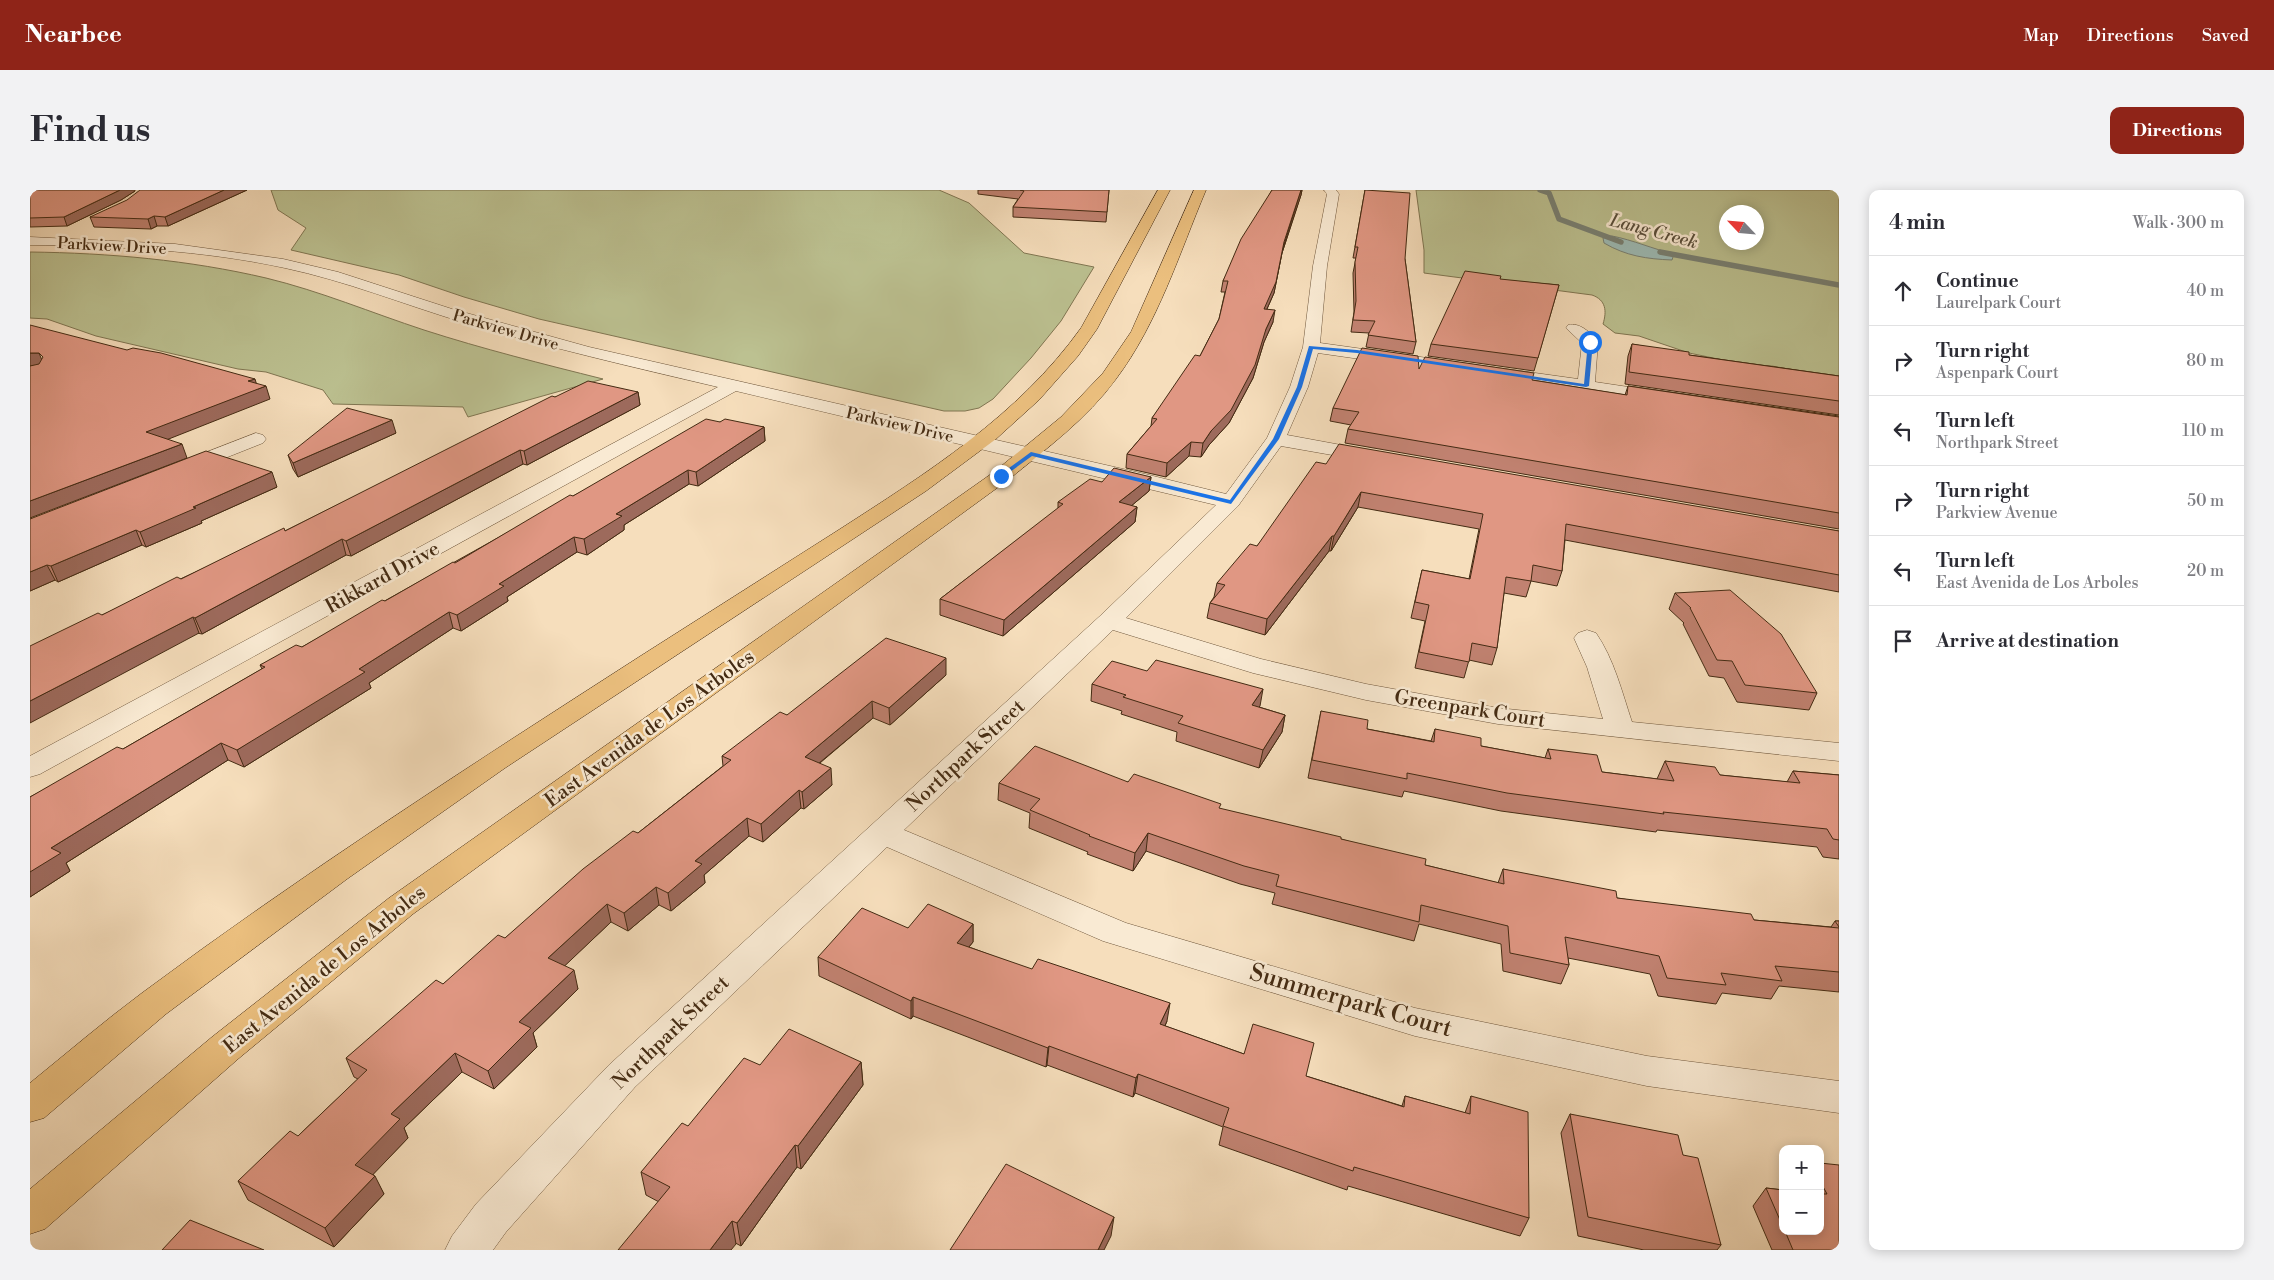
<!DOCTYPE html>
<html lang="en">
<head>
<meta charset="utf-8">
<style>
  body { margin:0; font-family:"Libre Bodoni",serif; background:#f2f2f3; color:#2b2b33 }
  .controls { position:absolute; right:15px; bottom:15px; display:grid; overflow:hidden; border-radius:10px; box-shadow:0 2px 12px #0003 }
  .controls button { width:45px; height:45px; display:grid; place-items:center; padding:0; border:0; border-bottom:1px solid #e1e1e2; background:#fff; color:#2b2b33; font:25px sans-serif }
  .compass { position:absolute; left:1689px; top:15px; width:45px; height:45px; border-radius:50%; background:#fff; box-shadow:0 2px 12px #0003; rotate:296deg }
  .stop { position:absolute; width:15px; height:15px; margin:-11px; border:4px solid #1a73e8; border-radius:50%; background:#fff }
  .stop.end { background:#1a73e8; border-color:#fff; box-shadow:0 1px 5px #0008 }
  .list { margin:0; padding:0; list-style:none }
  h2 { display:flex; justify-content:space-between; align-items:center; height:65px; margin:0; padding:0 20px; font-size:21px }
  h2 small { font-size:16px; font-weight:400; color:#7c7c81 }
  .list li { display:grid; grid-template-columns:32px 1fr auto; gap:15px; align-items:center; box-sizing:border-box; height:70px; padding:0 20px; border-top:1px solid #e1e1e2 }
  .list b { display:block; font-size:19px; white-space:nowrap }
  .list p { margin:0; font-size:16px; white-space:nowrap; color:#7c7c81 }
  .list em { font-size:16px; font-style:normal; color:#7c7c81 }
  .icon { flex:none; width:28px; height:28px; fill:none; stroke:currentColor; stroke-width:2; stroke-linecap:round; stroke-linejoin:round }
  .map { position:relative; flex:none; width:1809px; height:1060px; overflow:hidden; border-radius:10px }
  header { display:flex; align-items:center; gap:30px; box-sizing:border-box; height:70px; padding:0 25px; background:#8f2418; color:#fff }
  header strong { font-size:24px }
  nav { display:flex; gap:28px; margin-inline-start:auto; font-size:18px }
  .intro { display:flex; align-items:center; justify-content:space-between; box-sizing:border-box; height:120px; padding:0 30px }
  h1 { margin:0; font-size:35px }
  .button { padding:12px 22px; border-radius:10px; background:#8f2418; color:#fff; font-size:18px; font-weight:700 }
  main { display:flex; gap:30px; padding:0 30px }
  aside { flex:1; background:#fff; border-radius:10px; box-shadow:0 2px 12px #0003 }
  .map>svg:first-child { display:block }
</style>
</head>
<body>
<header>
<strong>Nearbee</strong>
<nav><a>Map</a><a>Directions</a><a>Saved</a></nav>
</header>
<div class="intro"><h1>Find us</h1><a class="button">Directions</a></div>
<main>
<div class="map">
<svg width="1809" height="1060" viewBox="0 0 1809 1060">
  <rect width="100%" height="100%" fill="#f6debc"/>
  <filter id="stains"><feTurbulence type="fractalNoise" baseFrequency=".004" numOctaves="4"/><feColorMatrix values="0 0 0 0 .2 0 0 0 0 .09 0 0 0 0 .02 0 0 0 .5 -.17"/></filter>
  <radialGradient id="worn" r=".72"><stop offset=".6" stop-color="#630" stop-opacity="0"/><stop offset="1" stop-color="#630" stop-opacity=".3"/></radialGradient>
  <g fill="#bcc191" stroke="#807652" fill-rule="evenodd">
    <polygon points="241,0 909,0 939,13 994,63 1064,77 1031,131 1001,168 963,209 949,218 935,221 914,221 509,129 434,107 369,85 261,60 276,38 248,20"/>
    <path d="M1386 0H1809V190L1781 183 1742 176H1722L1659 163 1609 146 1585 143 1573 134C1577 121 1576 110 1562 105L1394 83V60ZM1696 22H1726V52H1696Z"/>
    <path d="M0 62C79 63 159 70 236 88 290 101 342 123 394 140 453 159 513 174 573 189L438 227 433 217 303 214 293 200 236 182 208 179 66 146 17 129 0 128Z"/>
  </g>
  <path fill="#9dbbb5" stroke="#798174" d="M1582 46C1603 50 1623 59 1644 64L1642 70C1617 69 1596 66 1574 53L1573 48Z"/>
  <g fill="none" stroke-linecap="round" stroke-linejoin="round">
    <g stroke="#798174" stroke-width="5.5">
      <polyline points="1510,0 1519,3 1529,29 1591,52"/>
      <polyline points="1630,62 1809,95"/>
    </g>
    <defs>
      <g id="minor">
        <path d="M1294 0H1306L1309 4 1297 76 1290 153 1548 189 1552 153 1536 138 1538 135C1550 132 1561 143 1568 152L1565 192 1632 202 1638 203 1641 207 1638 211 1632 212 1288 163 1278 197 1257 245 1349 262 1352 266 1349 270 1342 272 1251 256 1208 316 1096 428 1231 469 1336 494 1468 518 1573 529 1557 477 1544 448 1548 443 1557 440 1566 443C1584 469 1592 502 1602 532L1809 553V571L1468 534 1336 510 1223 483 1083 440 874 640 1096 733 1385 818 1617 866 1809 891V923L1617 896 1385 846 1073 751 857 657 605 897 476 1042 463 1060H415L422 1046 446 1014 579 875 1070 426 1186 315 706 201 10 584 0 587V566L688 197C602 177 517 157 432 132 373 114 316 91 255 78 172 60 85 56 0 55V47L145 54 253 69 308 82 422 119 559 157 1115 284 1196 304 1237 248 1260 197 1273 157 1283 76 1297 4Z"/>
        <polygon points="226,243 233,245 236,249 233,253 160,282 153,284 146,282 143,278 146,274"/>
      </g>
      <g id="major">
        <path d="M1128 0H1140L1067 139 1048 166 1009 210 966 249 896 301 475 578 317 689 136 824 14 928 0 932V893C37 863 73 832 112 803 272 684 441 575 609 467 675 425 741 383 807 341 897 283 988 226 1051 138Z"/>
        <path d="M1164 0H1176C1149 64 1128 133 1086 189 1057 229 1016 259 978 290L383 724 208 869 15 1039 0 1044V999L182 847 359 708 964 282 1031 227 1073 183 1101 142Z"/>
      </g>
    </defs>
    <use href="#minor" stroke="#70583d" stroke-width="1"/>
    <use href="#major" stroke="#442b13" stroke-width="1"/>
    <use href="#minor" fill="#f9ead3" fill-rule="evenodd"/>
    <use href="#major" fill="#ebbf7e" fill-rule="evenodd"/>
  </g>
  <g fill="#c18271" stroke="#442b13">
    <polygon points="0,0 105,1 91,10 37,36 0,37"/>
    <polygon points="217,0 138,36 127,36 121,39 64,37 60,27"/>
    <polygon points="948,0 1079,0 1076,32 983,27 983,17 988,9 948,4"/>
    <polygon points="1242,0 1272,0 1271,5 1252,63 1244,103 1237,119 1243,132 1234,152 1223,188 1199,233 1179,255 1171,267 1159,266 1136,287 1096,278 1097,264 1121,236 1122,228 1170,166 1189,129 1195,102 1191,102 1193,91"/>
    <polygon points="1335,0 1375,69 1386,152 1383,164 1336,157 1339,143 1321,142 1324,122 1323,83 1326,68 1323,68"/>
    <polygon points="1470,90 1529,95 1504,181 1398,166 1401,154"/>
    <polygon points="1602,154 1659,165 1809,186 1809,225 1595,194 1598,166"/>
    <polygon points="1389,179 1502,190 1595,205 1598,196 1809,226 1809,339 1315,253 1318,239 1321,235 1300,231 1303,218"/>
    <polygon points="608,202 610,215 497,275 493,274 321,366 316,365 172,444 72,425 255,341 525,207"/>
    <polygon points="690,232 734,237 735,251 668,296 659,294 594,335 594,340 557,365 547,362 477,407 478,411 431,441 423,438 339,493 341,498 214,577 198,570 36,673 40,681 0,707 0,607 93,559 232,479 230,475 272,457 543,306"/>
    <polygon points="366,243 268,287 263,279 258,265"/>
    <polygon points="1296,274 1809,341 1809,402 1535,350 1532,381 1527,396 1501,391 1496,407 1474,403 1467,458 1462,475 1439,470 1434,488 1385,478 1395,431 1381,428 1392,380 1439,389 1449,339 1328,317 1301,361 1299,361 1235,445 1177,428 1180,413 1184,407 1187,393 1227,356"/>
    <polygon points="1121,287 1119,301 1101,316 1107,317 1105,332 973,446 910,425 910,409 1028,319 1028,312 1072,292"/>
    <polygon points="247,297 171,331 172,333 116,357 112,355 28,392 25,390 0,401 0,329"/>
    <polygon points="1645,403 1787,503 1779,520 1707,512 1694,488 1679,486 1653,434 1654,433 1639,419"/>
    <polygon points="916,485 860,535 843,528 790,573 802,595 774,619 771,618 733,652 719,646 674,685 675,693 641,721 629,715 598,741 581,732 534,776 548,799 503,843 507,857 464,899 432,882 374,938 378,948 343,984 354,1004 304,1057 218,1010 208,991 268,946 328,889 324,887 316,868 413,794 475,748 608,643 693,576 692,566 757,525"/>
    <polygon points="1062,494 1230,516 1229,517 1255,525 1252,542 1229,578 1146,551 1147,542 1091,524 1092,521 1061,511"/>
    <polygon points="1291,521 1337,539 1401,551 1405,539 1451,556 1515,568 1518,559 1572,582 1627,589 1635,571 1690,585 1757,592 1763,581 1809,585 1809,669 1793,667 1787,657 1627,640 1626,642 1471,621 1374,601 1372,607 1278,588"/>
    <polygon points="1098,592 1190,619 1311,649 1395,675 1468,693 1473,679 1587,708 1724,730 1801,737 1805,731 1809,731 1809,802 1749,796 1741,809 1692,803 1686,814 1628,806 1620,784 1538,768 1539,775 1531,794 1473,781 1471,754 1389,734 1384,751 1242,714 1245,703 1210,694 1116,661 1103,681 1057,664 1058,662 999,638 1000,623 968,610 969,593"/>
    <polygon points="943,734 943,752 939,757 1137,831 1135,836 1276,886 1372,916 1375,906 1435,923 1441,906 1499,1028 1490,1046 1318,996 1317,1000 1189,955 1193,937 1105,903 1103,907 1017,875 1016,877 883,826 881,829 789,786 788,767 878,738"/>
    <polygon points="831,872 833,895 771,979 767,977 711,1056 616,1005 611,982 658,936 730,875"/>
    <polygon points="1540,924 1653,965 1691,1055 1687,1060 1614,1060 1548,1046 1531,943"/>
    <polygon points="1790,973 1809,1060 1742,1060 1723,1016 1736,998 1753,1000 1753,1041 1790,1041"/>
  </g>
  <g fill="#9d6a5c" stroke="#442b13">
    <polygon points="90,0 105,0 105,1 91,10 37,36 34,27"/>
    <polygon points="194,0 217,0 138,36 135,27"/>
    <polygon points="1271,0 1272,0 1271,5 1252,63 1244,103 1232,130 1234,119"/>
    <polygon points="124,26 127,36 121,39 118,29"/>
    <polygon points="1245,120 1243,132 1234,152 1223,188 1199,233 1179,255 1171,267 1173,253 1181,241 1236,139"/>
    <polygon points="0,163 9,163 14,175 0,176"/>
    <polygon points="225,189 228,199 236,196 240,209 121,256 116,242 218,191"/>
    <polygon points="608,202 610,215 497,275 494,261"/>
    <polygon points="362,230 366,243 268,287 263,273"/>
    <polygon points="734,237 735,251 668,296 666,282"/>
    <polygon points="1161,252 1159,266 1136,287 1137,273"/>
    <polygon points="152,254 157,268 0,328 0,311"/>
    <polygon points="490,260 493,274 321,366 316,351"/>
    <polygon points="658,280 659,294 594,335 594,340 557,365 554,349 586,324"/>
    <polygon points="242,282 247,297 171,331 172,333 116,357 110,342 163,317"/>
    <polygon points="1121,287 1119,301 1088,327 1089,312"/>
    <polygon points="1331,302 1328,317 1301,361 1304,346"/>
    <polygon points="1107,317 1105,332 973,446 974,430"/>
    <polygon points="106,340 112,355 28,392 21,376"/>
    <polygon points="1302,346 1299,361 1235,445 1237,429"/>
    <polygon points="544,347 547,362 477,407 478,411 431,441 427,425 469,394"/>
    <polygon points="312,349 316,365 172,444 165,428"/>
    <polygon points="17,375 25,390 0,401 0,382"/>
    <polygon points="419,422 423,438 339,493 341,498 214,577 207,560 329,479"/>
    <polygon points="163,427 169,443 0,533 0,511"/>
    <polygon points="916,468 916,485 860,535 859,518"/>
    <polygon points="1233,499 1230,516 1218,532 1222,515"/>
    <polygon points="842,511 843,528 776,584 775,567"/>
    <polygon points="1255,525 1252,542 1229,578 1233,560"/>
    <polygon points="191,553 198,570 36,673 40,681 0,707 0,682 21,658"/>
    <polygon points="801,578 802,595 774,619 772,602"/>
    <polygon points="769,600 771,618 733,652 731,634"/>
    <polygon points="717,628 719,646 674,685 675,693 641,721 638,703 665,671"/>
    <polygon points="1118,643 1116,661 1103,681 1105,663"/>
    <polygon points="626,697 629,715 598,741 594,723"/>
    <polygon points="577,714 581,732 523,787 518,768"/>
    <polygon points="943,734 943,752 927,771 927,753"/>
    <polygon points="544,780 548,799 503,843 507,857 464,899 458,881 489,832"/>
    <polygon points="883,807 883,826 881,829 881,811"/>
    <polygon points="1140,813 1137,831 1127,853 1130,834"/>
    <polygon points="1019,856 1017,875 1016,877 1018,858"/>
    <polygon points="425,863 432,882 374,938 378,948 334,994 325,975 361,924"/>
    <polygon points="831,872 833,895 771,979 768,956"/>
    <polygon points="1108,884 1105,903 1103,907 1106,888"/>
    <polygon points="765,955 767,977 711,1056 707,1033"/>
    <polygon points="345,986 354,1004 304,1057 295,1038"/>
    <polygon points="1084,1027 1081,1046 1074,1060 1068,1060"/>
    <polygon points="702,1031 706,1054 701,1060 680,1060"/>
  </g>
  <g fill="#e09783" stroke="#442b13">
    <polygon points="0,0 90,0 34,27 0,28"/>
    <polygon points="110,0 194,0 135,27 124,26 118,29 60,27 97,10"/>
    <polygon points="990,0 1079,0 1077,22 983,17 994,1"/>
    <polygon points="1242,0 1271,0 1254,52 1246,92 1234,119 1245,120 1236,139 1225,175 1201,220 1181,241 1173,253 1161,252 1137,273 1097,264 1127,229 1122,228 1165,165 1170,166 1189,129 1198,91 1193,91 1211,49"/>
    <polygon points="1335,0 1380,3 1375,69 1386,152 1338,145 1345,131 1323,130 1326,111 1325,72 1328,57 1325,57"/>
    <polygon points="1435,81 1471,86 1470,89 1529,95 1508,168 1401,154"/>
    <polygon points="0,135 97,160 103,158 131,163 225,189 218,191 236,196 116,242 152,254 0,311 0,176 9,174 13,167 9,163 0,163"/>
    <polygon points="1602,154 1659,162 1659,165 1809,186 1809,211 1599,182"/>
    <polygon points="1332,158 1388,166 1389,179 1395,167 1504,183 1502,190 1597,205 1598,196 1809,227 1809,323 1318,239 1329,222 1303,218"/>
    <polygon points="558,191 608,202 494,261 490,260 316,351 312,349 165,428 163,427 0,511 0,456 68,423 72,425 147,387 151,389 254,338 255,341 522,206 525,207"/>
    <polygon points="317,218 362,230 263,273 258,265"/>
    <polygon points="676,229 690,232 695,229 734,237 666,282 658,280 586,324 592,326 554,349 544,347 469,394 474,396 427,425 419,422 329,479 335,482 207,560 191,553 21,658 31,663 0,682 0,607 87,557 93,559 235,477 230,475 266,455 272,457 352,410 355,411 423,372 425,373 540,305 543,306"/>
    <polygon points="1309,254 1809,341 1809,385 1536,334 1532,381 1503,375 1501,391 1476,387 1467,458 1442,453 1439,472 1389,462 1399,415 1385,412 1392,380 1440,389 1453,324 1331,302 1304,346 1302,346 1237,429 1180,413 1195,395 1187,393 1220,354 1227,356 1286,272 1296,274"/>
    <polygon points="176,261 242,282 163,317 166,318 110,342 106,340 21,376 17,375 0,382 0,329"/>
    <polygon points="1084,278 1121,287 1089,312 1107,317 974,430 910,409 1033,314 1028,312 1060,289 1072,292"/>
    <polygon points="1700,400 1751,444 1787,503 1715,495 1702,471 1687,470 1660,418 1661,418 1645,403"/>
    <polygon points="856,448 916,468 859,518 842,511 775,567 801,578 772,602 769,600 731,634 717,628 665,671 672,674 638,703 626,697 594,723 577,714 518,768 544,780 489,832 501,838 458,881 425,863 361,924 370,929 325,975 345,986 295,1038 208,991 260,941 268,946 337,880 316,868 406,790 413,794 468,745 475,748 553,679 603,641 608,643 701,570 692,566 750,522 757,525"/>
    <polygon points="1126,470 1233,499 1222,515 1255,525 1233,560 1148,533 1153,526 1093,507 1096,505 1062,494 1082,471 1117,481"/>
    <polygon points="1291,521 1338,530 1337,539 1404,552 1405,539 1451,548 1451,556 1521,569 1518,559 1567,565 1572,582 1644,591 1635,571 1685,577 1690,585 1770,593 1763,581 1809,585 1809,650 1803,649 1797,639 1633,622 1634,624 1477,603 1377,583 1377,589 1282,570"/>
    <polygon points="1005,556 1098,592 1104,584 1191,614 1189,618 1311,647 1311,649 1396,669 1395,675 1474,694 1473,679 1586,701 1587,708 1721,724 1724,730 1809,738 1809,782 1745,776 1752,791 1691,783 1696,795 1637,788 1629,766 1535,747 1539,775 1480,763 1478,736 1391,715 1389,732 1246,696 1249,685 1214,676 1118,643 1105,663 1059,646 1060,645 1000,620 1010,609 969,593"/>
    <polygon points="898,714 943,734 927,753 1002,779 1008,769 1140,813 1130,834 1214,864 1223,834 1284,853 1276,886 1374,917 1375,906 1440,924 1441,906 1498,922 1499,1028 1324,977 1323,981 1193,936 1199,918 1108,884 1106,888 1019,856 1018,858 883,807 881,811 788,767 832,718 878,738"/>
    <polygon points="1805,731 1809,731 1809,737"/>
    <polygon points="759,839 831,872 768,956 765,955 707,1033 702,1031 680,1060 588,1060 640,997 611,982 652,933 658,936 714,868 730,875"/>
    <polygon points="1540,924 1648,945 1653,965 1668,968 1691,1055 1558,1027"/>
    <polygon points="1790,973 1809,975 1809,1060 1763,1060 1755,1041 1790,1041 1790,1004 1797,1004 1790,991"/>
    <polygon points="976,974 1084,1027 1068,1060 920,1060"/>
    <polygon points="1736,998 1753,1000 1753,1037"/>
    <polygon points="160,1030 234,1060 132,1060"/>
  </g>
  <polygon fill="#1a73e8" points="1560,151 1563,152 1559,196 1556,197 1327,163 1283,159 1272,197 1249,249 1201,314 1002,266 973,287 968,286 1001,262 1200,310 1243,249 1267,197 1279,156 1327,160 1554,194 1558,152"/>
  <g text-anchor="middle" stroke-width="5" stroke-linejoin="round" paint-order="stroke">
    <g font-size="16" fill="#442b13" stroke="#f9ead3">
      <text transform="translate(82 55) rotate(3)" y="6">Parkview Drive</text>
      <text transform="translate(476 139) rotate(16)" y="6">Parkview Drive</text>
      <text transform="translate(870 234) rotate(13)" y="6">Parkview Drive</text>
    </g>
    <g font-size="18" font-style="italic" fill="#5a4f3c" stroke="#f9ead3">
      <text transform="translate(1624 41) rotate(15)" y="6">Lang Creek</text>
    </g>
    <g font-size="20" fill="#442b13" stroke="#f9ead3">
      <text transform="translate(352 387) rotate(-29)" y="7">Rikkard Drive</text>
      <text transform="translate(1440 518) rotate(9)" y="7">Greenpark Court</text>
      <text transform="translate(619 538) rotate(-36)" y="7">East Avenida de Los Arboles</text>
      <text transform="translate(935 565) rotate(-43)" y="7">Northpark Street</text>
      <text transform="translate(294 779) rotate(-39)" y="7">East Avenida de Los Arboles</text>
      <text transform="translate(640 842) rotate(-44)" y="7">Northpark Street</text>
    </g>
    <g font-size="24" fill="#442b13" stroke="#f9ead3">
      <text transform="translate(1321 810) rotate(16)" y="8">Summerpark Court</text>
    </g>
  </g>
  <rect width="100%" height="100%" filter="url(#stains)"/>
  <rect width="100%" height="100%" fill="url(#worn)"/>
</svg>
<div class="controls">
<button>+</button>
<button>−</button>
</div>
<svg class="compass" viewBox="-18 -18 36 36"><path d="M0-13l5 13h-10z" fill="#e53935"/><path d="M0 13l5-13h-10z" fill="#7c7c81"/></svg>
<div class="stop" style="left:1560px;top:152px"></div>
<div class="stop end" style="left:971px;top:286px"></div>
</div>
<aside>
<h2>4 min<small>Walk · 300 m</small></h2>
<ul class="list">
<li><svg class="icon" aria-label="ahead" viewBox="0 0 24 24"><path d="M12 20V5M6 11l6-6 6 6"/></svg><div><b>Continue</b><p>Laurelpark Court</p></div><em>40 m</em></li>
<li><svg class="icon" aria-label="right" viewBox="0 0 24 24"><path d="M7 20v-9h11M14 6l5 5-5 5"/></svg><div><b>Turn right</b><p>Aspenpark Court</p></div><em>80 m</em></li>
<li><svg class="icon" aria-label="left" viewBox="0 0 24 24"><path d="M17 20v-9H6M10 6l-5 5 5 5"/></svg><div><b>Turn left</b><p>Northpark Street</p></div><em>110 m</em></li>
<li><svg class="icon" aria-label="right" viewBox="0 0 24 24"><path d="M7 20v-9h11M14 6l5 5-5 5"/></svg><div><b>Turn right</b><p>Parkview Avenue</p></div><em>50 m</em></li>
<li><svg class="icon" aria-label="left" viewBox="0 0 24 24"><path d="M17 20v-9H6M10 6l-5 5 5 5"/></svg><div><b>Turn left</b><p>East Avenida de Los Arboles</p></div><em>20 m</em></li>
<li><svg class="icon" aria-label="arrive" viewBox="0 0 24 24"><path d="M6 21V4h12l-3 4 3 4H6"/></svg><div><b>Arrive at destination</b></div></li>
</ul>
</aside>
</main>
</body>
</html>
